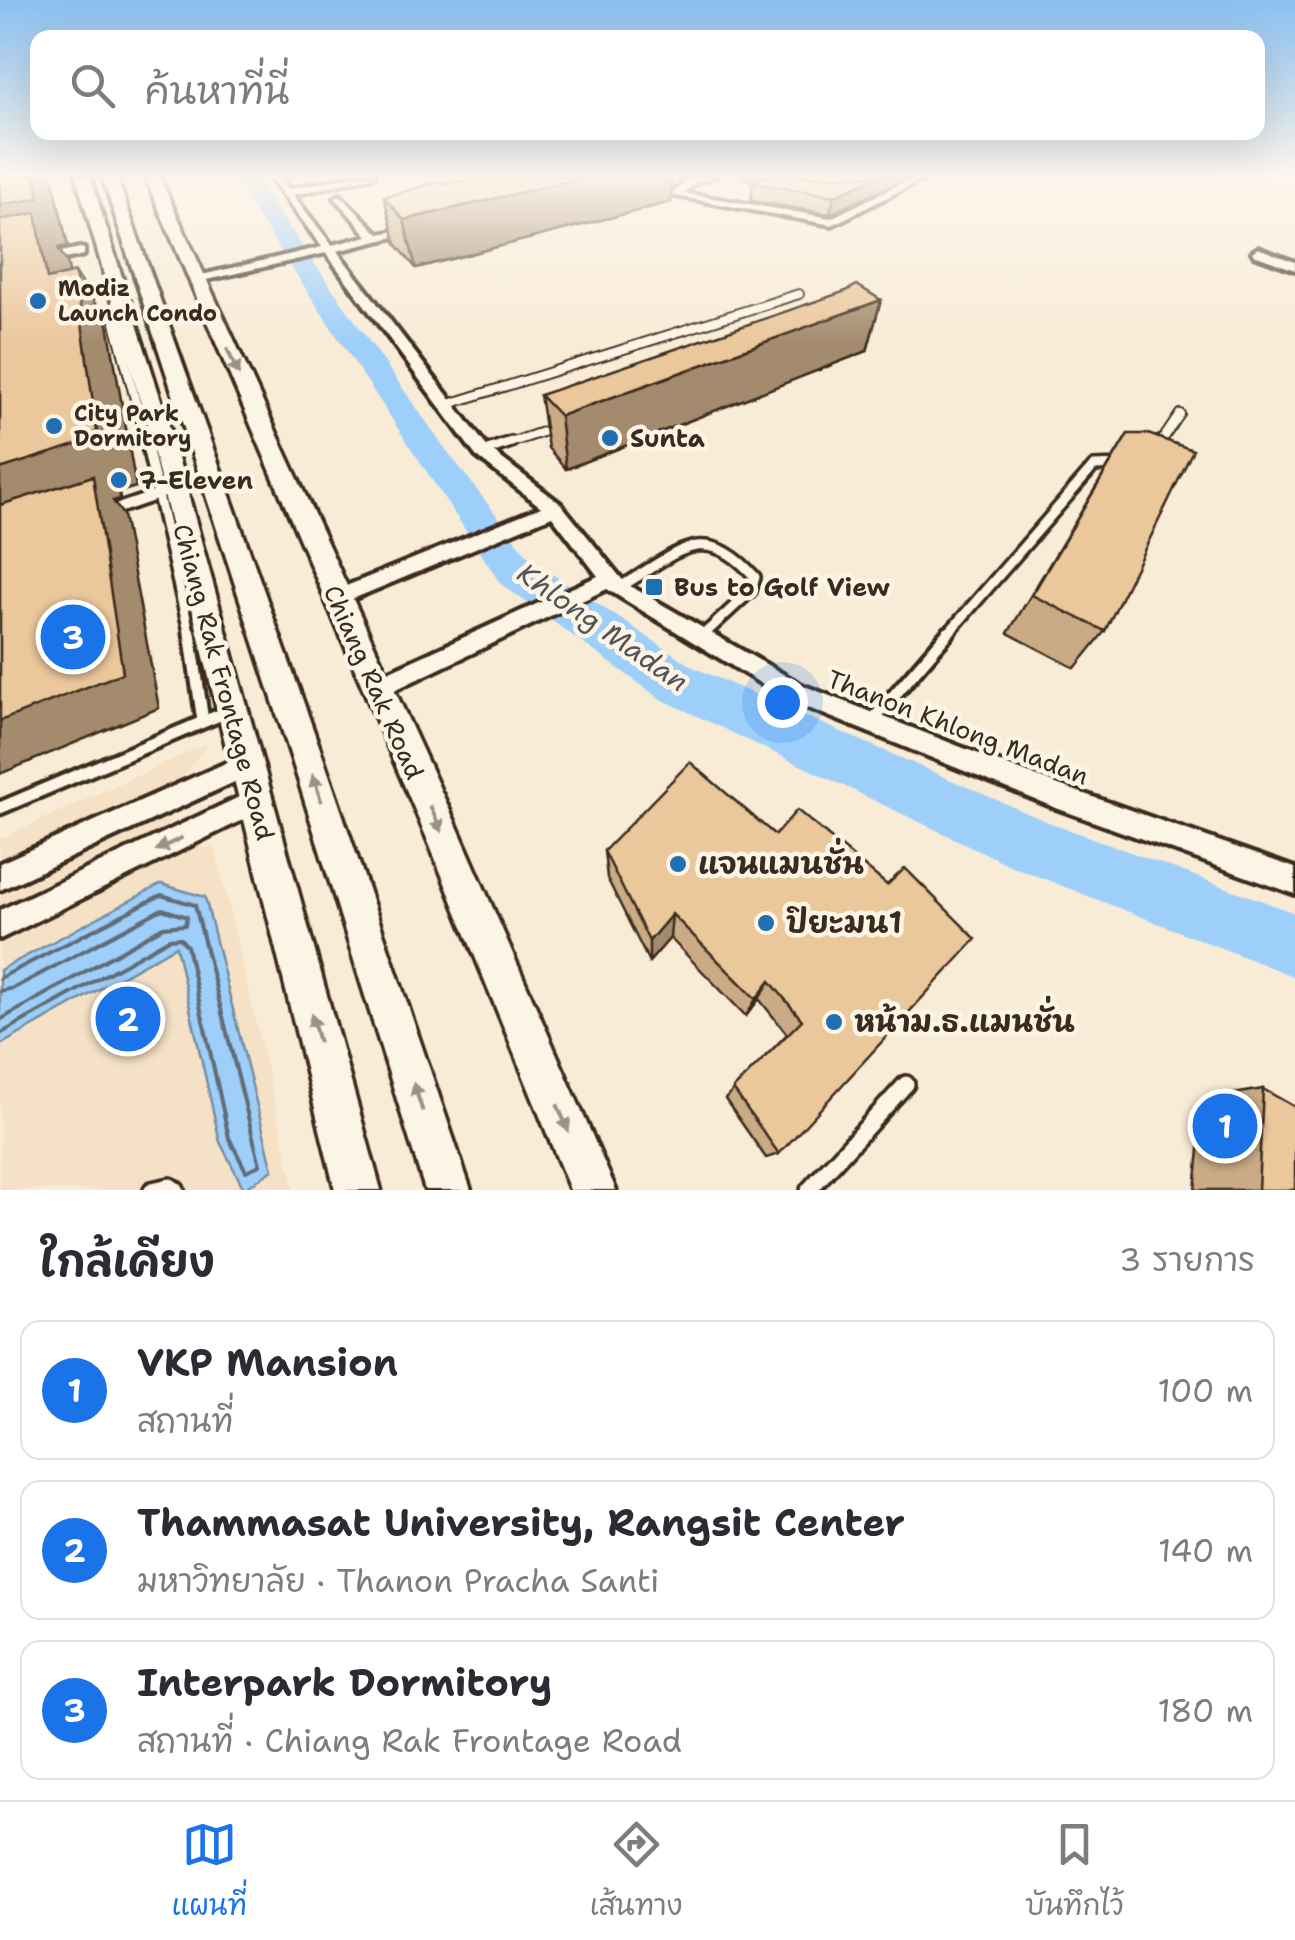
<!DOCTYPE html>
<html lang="th">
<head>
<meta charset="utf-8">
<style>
  body { margin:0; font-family:"Shantell Sans","Playpen Sans Thai",sans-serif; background:#f2f2f3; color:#2b2b33 }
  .you { position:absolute; left:782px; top:702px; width:35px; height:35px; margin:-25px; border:8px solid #fff; border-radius:50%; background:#1a73e8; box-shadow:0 0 0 15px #1a73e833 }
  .badge { display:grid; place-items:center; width:65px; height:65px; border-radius:50%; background:#1a73e8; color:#fff; font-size:32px; font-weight:700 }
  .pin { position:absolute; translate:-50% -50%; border:5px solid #fff; box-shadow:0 2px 10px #0006 }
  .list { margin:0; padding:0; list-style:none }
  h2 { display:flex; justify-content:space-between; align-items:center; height:130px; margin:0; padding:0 40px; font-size:42px }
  h2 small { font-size:32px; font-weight:400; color:#7c7c81 }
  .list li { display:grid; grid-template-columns:65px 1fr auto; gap:30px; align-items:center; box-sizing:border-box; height:140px; margin:0 20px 20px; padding:0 20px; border:2px solid #e1e1e2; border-radius:20px }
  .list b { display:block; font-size:38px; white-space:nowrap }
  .list p { margin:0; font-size:32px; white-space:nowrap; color:#7c7c81 }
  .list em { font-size:32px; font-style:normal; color:#7c7c81 }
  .icon { flex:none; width:55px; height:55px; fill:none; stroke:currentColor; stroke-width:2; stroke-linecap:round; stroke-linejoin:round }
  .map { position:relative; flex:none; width:1295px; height:1190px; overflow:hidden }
  .search { position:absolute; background:#fff; box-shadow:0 10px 40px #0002; left:30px; right:30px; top:30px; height:110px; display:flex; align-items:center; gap:25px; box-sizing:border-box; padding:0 35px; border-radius:20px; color:#7c7c81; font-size:38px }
  .sheet { height:610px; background:#fff }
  nav { display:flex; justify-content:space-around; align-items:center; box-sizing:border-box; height:140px; border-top:2px solid #e1e1e2; background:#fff; font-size:28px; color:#7c7c81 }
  nav a { display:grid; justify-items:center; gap:5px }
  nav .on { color:#1a73e8 }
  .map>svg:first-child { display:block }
</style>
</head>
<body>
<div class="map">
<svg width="1295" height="1190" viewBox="0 0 1295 1190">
  <rect width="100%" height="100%" fill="#f9ecd6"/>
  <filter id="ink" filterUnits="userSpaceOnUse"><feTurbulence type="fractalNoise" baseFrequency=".01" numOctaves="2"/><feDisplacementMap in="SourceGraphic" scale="20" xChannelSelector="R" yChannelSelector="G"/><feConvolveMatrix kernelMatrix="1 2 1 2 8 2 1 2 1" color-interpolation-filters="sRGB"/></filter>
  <g filter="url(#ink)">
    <polygon fill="#f5e1c5" points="208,743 163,804 173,842 183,848 215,847 295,1190 0,1190 0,839"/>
    <polygon fill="#9dcffa" stroke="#768da2" stroke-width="2.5" points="161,884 205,897 273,1170 244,1189 220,1142 176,946 0,1045 0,970"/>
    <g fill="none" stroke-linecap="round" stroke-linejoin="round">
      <g stroke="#626c76" stroke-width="4">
        <polyline points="0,978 161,895 195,905 260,1165 246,1171 229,1138 187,946 180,938 169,939 0,1034"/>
        <polyline points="0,991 14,988 162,909 187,917 185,925 163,927 0,1020"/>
      </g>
      <polygon fill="#9dcffa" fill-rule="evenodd" points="231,176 253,176 444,447 531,560 695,668 1043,820 1295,913 1295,977 1014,867 659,698 501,584"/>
      <defs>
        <g id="lane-far3">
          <polyline points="124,320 115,323 147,445"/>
          <polyline points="446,405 799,294"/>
          <polyline points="504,445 557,427"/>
          <polyline points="1159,445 1180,414"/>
        </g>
        <g id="lane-far2">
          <polyline points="146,442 190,636"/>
          <polyline points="1157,447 1160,442"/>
          <polyline points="482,452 511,442"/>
          <polyline points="108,512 163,493"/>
          <path d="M618 588C675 556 702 517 755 577L751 591 702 636"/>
          <polyline points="946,636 1094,466 1122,465"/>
        </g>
        <g id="lane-far1">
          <polyline points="190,633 203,721"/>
          <polyline points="701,637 705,633"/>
          <polyline points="871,722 948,633"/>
          <polyline points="0,808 229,711"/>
        </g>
        <g id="lane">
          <polyline points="152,1190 170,1186 176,1190"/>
          <polyline points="809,1190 906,1084"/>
        </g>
        <g id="street">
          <polygon points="269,176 279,176 289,189 354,176 374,176 293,195 332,245 368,236 335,198 340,195 379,234 423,226 423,230 337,251 488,448 561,504 625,583 802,685 1056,784 1295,868 1295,894 1056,808 786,699 607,589 384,695 376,697 368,695 365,688 368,681 598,576 552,516 343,603 329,603 326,598 329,593 541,507 476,456 326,253 193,283 193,277 322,247"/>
          <polygon points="715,176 697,182 684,193 831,218 916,176 929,176 832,225 671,195 689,178"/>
          <polygon points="80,248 84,249 84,255 0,273 0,265"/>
          <polygon points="1258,248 1295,262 1295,270 1254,255 1252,252"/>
          <polygon points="246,754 254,757 258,765 254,773 0,890 0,863"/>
          <polygon points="256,789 265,793 268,801 265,809 0,939 0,910"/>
        </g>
        <g id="secondary">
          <polygon points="76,176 90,176 169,425 381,1190 335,1190 147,425"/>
          <polygon points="102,176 116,176 324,760 471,1190 425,1190 292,760"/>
          <polygon points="145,176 159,176 457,826 616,1190 570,1190 428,841"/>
        </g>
      </defs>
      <use href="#lane-far3" stroke="#3b2a1e" stroke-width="12"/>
      <use href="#lane-far2" stroke="#3b2a1e" stroke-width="16"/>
      <use href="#lane-far1" stroke="#3b2a1e" stroke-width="19"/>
      <use href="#lane" stroke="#3b2a1e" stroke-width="22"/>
      <use href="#street" stroke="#3b2a1e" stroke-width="8"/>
      <use href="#secondary" stroke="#3b2a1e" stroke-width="7"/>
      <use href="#lane-far3" stroke="#fcf5e5" stroke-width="8"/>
      <use href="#lane-far2" stroke="#fcf5e5" stroke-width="9"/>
      <use href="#lane-far1" stroke="#fcf5e5" stroke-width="11"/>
      <use href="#lane" stroke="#fcf5e5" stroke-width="15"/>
      <use href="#street" fill="#fcf5e5" fill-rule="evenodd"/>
      <use href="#secondary" fill="#fcf5e5" fill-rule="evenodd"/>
    </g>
    <g fill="#caab86" stroke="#3b2a1e" stroke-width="2.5">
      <polygon points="487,176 671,176 671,202 416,268 396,244 384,197"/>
      <polygon points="742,176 912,176 830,214 751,201 753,183"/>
      <polygon points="881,300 867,351 566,469 548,448 540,395"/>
      <polygon points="1128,434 1105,631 1075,668 1008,633"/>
      <polygon points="775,835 887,885 779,1154 766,1158 725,1099 787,1034 759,999 746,1016 670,938 649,962 607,878 604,851"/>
      <polygon points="1263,1089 1295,1190 1195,1190 1204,1099"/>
    </g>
    <g fill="#a48b6d" stroke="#3b2a1e" stroke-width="2.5">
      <polygon points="35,176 52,176 68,246 58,248 67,262 81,331 0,261 0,205"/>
      <polygon points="590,176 671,176 671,202 416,268 404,220"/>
      <polygon points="879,176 912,176 830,214 834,196"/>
      <polygon points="75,272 108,324 136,487 119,492 120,499 113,501 123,515 159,708 0,774 0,469"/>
      <polygon points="881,300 867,351 566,469 560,416"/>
      <polygon points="672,914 670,938 649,962 649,941"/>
      <polygon points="770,981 759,999 746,1016 756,999"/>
    </g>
    <g fill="#ebc79c" stroke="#3b2a1e" stroke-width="2.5">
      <polygon points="0,176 35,176 39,198 0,205"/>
      <polygon points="487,176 590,176 404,220 384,197 441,181 445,184"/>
      <polygon points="762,176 879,176 834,196 753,183"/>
      <polygon points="36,213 47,279 75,272 97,432 78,438 79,444 0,469 0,220"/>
      <polygon points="857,285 881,300 560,416 540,395 846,291"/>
      <polygon points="1128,434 1148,434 1193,450 1105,631 1032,595"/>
      <polygon points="93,476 123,673 0,721 0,505"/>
      <polygon points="690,762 775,835 797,810 887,885 905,868 976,939 779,1154 733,1089 802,1020 770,981 756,999 672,914 649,941 604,851"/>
      <polygon points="1263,1089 1295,1107 1295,1190 1258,1190"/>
    </g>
    <defs><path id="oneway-solid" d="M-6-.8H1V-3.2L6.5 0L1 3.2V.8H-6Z" transform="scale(2.5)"/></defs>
    <g fill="#9c9082">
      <use href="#oneway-solid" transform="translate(233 362) rotate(66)"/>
      <use href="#oneway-solid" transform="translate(317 788) rotate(-108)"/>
      <use href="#oneway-solid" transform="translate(436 819) rotate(65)"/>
      <use href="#oneway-solid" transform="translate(169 844) rotate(154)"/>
      <use href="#oneway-solid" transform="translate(315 1028) rotate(-105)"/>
      <use href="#oneway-solid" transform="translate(418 1097) rotate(-108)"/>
      <use href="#oneway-solid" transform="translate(563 1118) rotate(67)"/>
    </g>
  </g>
  <linearGradient id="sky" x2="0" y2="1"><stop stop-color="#8abfef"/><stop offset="0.51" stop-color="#fcf6ed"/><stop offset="1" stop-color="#fcf6ed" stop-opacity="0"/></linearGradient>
  <rect width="1295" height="343" fill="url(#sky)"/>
  <g fill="#1f6fb2" stroke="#fcf5e5" stroke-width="4">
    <circle cx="38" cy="301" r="10"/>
    <circle cx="54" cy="426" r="10"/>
    <circle cx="610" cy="438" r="10"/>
    <circle cx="119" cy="480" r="10"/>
    <rect x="644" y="577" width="20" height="20" rx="5"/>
    <circle cx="678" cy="864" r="10"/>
    <circle cx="766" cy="923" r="10"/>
    <circle cx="834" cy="1022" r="10"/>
  </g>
  <g text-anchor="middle" stroke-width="9" stroke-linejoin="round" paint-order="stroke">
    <g font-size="22" font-weight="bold" fill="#3b2a1e" stroke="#fcf5e5" text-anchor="start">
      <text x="58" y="296">Modiz<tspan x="58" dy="25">Launch Condo</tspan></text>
      <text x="74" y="421">City Park<tspan x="74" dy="25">Dormitory</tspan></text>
    </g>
    <g font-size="25" font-weight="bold" fill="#3b2a1e" stroke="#fcf5e5" text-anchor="start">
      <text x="630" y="447">Sunta</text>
      <text x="139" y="489">7-Eleven</text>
      <text x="674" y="596">Bus to Golf View</text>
    </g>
    <g font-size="25" fill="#3b2a1e" stroke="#fcf5e5">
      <text transform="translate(224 682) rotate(75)" y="9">Chiang Rak Frontage Road</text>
      <text transform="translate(374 682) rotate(66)" y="9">Chiang Rak Road</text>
      <text transform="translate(958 727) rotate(21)" y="9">Thanon Khlong Madan</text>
    </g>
    <g font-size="28" font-style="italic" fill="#545355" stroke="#fcf5e5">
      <text transform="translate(603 627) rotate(35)" y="10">Khlong Madan</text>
    </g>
    <g font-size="30" font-weight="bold" fill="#3b2a1e" stroke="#fcf5e5" text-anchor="start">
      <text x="698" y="874">แจนแมนชั่น</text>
      <text x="786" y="933">ปิยะมน1</text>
      <text x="854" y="1032">หน้าม.ธ.แมนชั่น</text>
    </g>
  </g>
</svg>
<div class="you"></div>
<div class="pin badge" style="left:1225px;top:1126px">1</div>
<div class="pin badge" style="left:128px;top:1019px">2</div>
<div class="pin badge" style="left:73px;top:637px">3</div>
<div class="search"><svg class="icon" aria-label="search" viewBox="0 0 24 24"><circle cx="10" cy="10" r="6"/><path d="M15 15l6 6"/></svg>ค้นหาที่นี่</div>
</div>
<section class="sheet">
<h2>ใกล้เคียง<small>3 รายการ</small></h2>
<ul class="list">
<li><span class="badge">1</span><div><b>VKP Mansion</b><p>สถานที่</p></div><em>100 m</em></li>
<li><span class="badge">2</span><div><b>Thammasat University, Rangsit Center</b><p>มหาวิทยาลัย · Thanon Pracha Santi</p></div><em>140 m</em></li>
<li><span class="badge">3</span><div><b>Interpark Dormitory</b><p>สถานที่ · Chiang Rak Frontage Road</p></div><em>180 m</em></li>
</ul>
</section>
<nav>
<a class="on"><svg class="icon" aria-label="map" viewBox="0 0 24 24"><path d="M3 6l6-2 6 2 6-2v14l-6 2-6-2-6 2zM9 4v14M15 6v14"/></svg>แผนที่</a>
<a><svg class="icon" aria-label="directions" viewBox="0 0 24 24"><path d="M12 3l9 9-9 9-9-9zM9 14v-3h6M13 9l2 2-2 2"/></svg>เส้นทาง</a>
<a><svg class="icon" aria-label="saved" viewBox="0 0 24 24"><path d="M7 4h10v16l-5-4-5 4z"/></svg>บันทึกไว้</a>
</nav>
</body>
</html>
